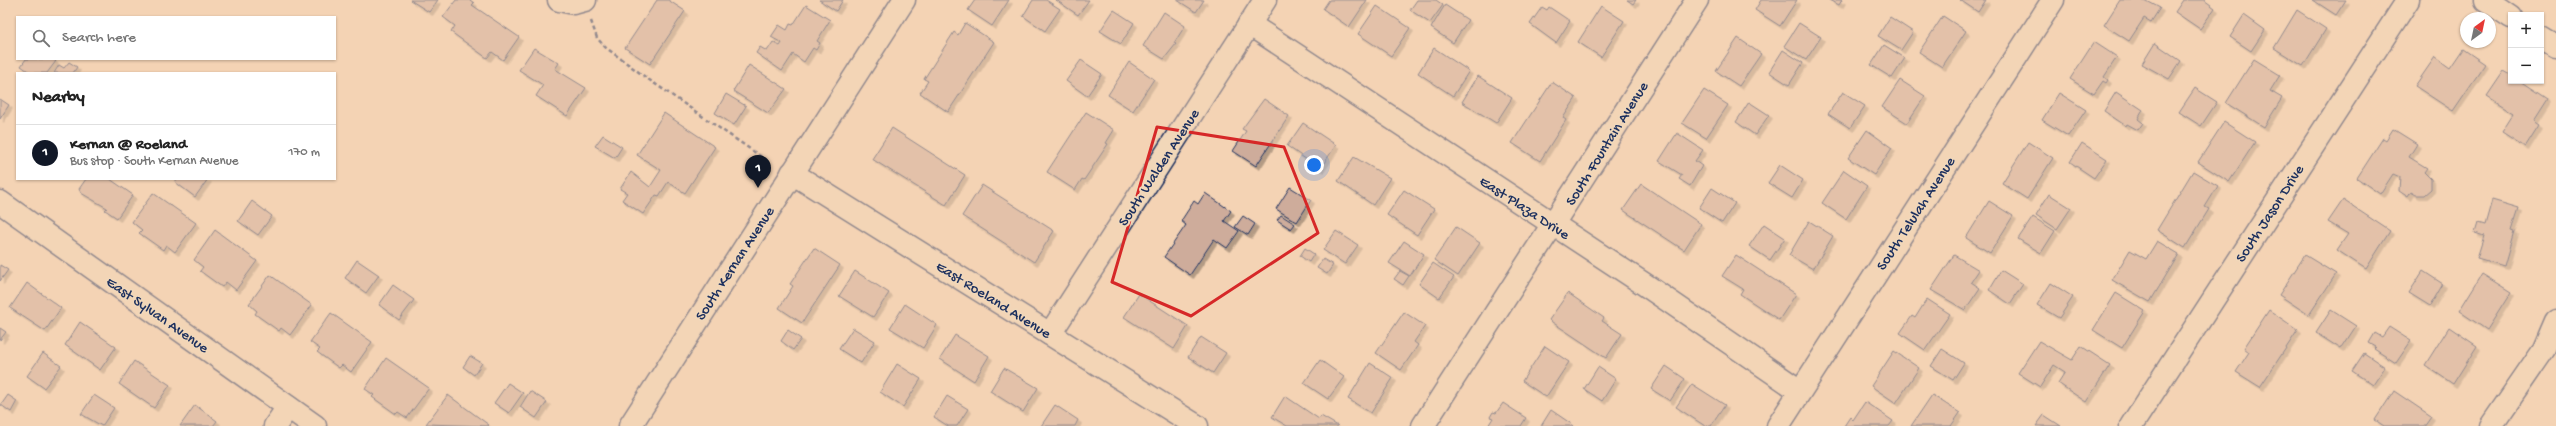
<!DOCTYPE html>
<html lang="en">
<head>
<meta charset="utf-8">
<style>
  body { margin:0; font-family:"Gochi Hand",sans-serif; background:#f2f2f2; color:#222 }
  .controls { position:absolute; right:12px; top:12px; display:grid; overflow:hidden; border-radius:0px; box-shadow:0 1px 3px #0004 }
  .controls button { width:36px; height:36px; display:grid; place-items:center; padding:0; border:0; border-bottom:1px solid #e0e0e0; background:#fff; color:#222; font:20px sans-serif }
  .compass { position:absolute; left:2460px; top:12px; width:36px; height:36px; border-radius:50%; background:#fff; box-shadow:0 1px 3px #0004; rotate:33deg }
  .you { position:absolute; left:1314px; top:165px; width:14px; height:14px; margin:-10px; border:3px solid #fff; border-radius:50%; background:#1a73e8; box-shadow:0 0 0 6px #1a73e833 }
  .badge { display:grid; place-items:center; width:26px; height:26px; border-radius:50%; background:#111827; color:#fff; font-size:13px; font-weight:700 }
  .pin { position:absolute; translate:-50% -33px; filter:drop-shadow(0 1px 2px #0008) }
  .pin::after { content:''; position:absolute; top:21px; width:14px; height:12px; background:inherit; clip-path:polygon(0 0,100% 0,50% 100%) }
  .list { margin:0; padding:0; list-style:none }
  h2 { display:flex; justify-content:space-between; align-items:center; height:52px; margin:0; padding:0 16px; font-size:17px }
  h2 small { font-size:13px; font-weight:400; color:#767676 }
  .list li { display:grid; grid-template-columns:26px 1fr auto; gap:12px; align-items:center; box-sizing:border-box; height:56px; padding:0 16px; border-top:1px solid #e0e0e0 }
  .list b { display:block; font-size:15px; white-space:nowrap }
  .list p { margin:0; font-size:13px; white-space:nowrap; color:#767676 }
  .list em { font-size:13px; font-style:normal; color:#767676 }
  .icon { flex:none; width:22px; height:22px; fill:none; stroke:currentColor; stroke-width:2; stroke-linecap:round; stroke-linejoin:round }
  .map { position:relative; flex:none; width:2556px; height:426px; overflow:hidden }
  .search { position:absolute; background:#fff; box-shadow:0 1px 3px #0004; left:16px; top:16px; width:320px; height:44px; display:flex; align-items:center; gap:10px; box-sizing:border-box; padding:0 14px; border-radius:0px; color:#767676; font-size:15px }
  .panel { position:absolute; background:#fff; box-shadow:0 1px 3px #0004; left:16px; top:72px; width:320px; height:108px; border-radius:0px }
  .map>svg:first-child { display:block }
</style>
</head>
<body>
<div class="map">
<svg width="2556" height="426" viewBox="0 0 2556 426">
  <defs>
    <filter id="shadow"><feDropShadow dx="3.5" dy="3.5" stdDeviation="0" flood-color="#0004"/></filter>
  </defs>
  <rect width="100%" height="100%" fill="#f4d3b4"/>
  <filter id="ink" filterUnits="userSpaceOnUse"><feTurbulence type="fractalNoise" baseFrequency=".025" numOctaves="2"/><feDisplacementMap in="SourceGraphic" scale="8" xChannelSelector="R" yChannelSelector="G"/><feConvolveMatrix kernelMatrix="1 2 1 2 8 2 1 2 1" color-interpolation-filters="sRGB"/></filter>
  <g filter="url(#ink)">
    <g fill="#ceac9b" stroke="#1b2f5e" filter="url(#shadow)">
      <polygon points="410,0 438,0 429,12"/>
      <polygon points="456,0 470,0 474,3 472,5 519,37 503,60 492,52 487,58 451,32 455,26 443,17"/>
      <polygon points="657,0 668,0 685,11 650,64 625,48"/>
      <polygon points="819,0 843,0 836,11"/>
      <polygon points="975,0 1009,0 992,26 968,10"/>
      <polygon points="1033,0 1046,0 1060,9 1045,31 1023,16"/>
      <polygon points="1056,0 1089,0 1078,15"/>
      <polygon points="1177,0 1204,0 1196,12"/>
      <polygon points="1329,0 1367,0 1349,27 1323,9"/>
      <polygon points="1417,0 1436,0 1443,5 1430,23 1410,10"/>
      <polygon points="1627,0 1636,0 1633,4"/>
      <polygon points="1761,0 1797,0 1780,26 1755,10"/>
      <polygon points="1830,0 1842,0 1839,5"/>
      <polygon points="1960,0 1986,0 1978,12"/>
      <polygon points="2120,0 2145,0 2160,8 2151,22 2144,18 2129,41 2104,25"/>
      <polygon points="2183,0 2204,0 2215,8 2200,29 2175,12"/>
      <polygon points="2313,0 2346,0 2336,15"/>
      <polygon points="806,5 830,20 817,41 820,43 816,50 813,48 804,62 793,54 782,71 756,53 760,47 767,51 773,42 780,46 782,43 771,37 779,25 787,30 790,24 793,25"/>
      <polygon points="1445,5 1468,20 1453,43 1431,28"/>
      <polygon points="1377,6 1410,28 1391,56 1358,34"/>
      <polygon points="1601,6 1624,21 1601,57 1578,42"/>
      <polygon points="1542,7 1547,10 1549,7 1570,21 1556,43 1530,24"/>
      <polygon points="1114,10 1134,23 1121,44 1100,31"/>
      <polygon points="2297,10 2326,29 2303,66 2274,48"/>
      <polygon points="1164,12 1185,26 1174,43 1176,44 1164,59 1143,46"/>
      <polygon points="2244,15 2265,30 2251,51 2230,37"/>
      <polygon points="1943,16 1966,31 1942,67 1919,52"/>
      <polygon points="1890,17 1913,32 1901,50 1878,36"/>
      <polygon points="965,23 994,42 948,112 920,93 928,81 924,79 954,32 958,35"/>
      <polygon points="1799,23 1821,37 1806,60 1784,46"/>
      <polygon points="1738,38 1761,54 1739,86 1716,71"/>
      <polygon points="2094,42 2117,57 2104,77 2108,80 2106,83 2103,81 2094,94 2070,79"/>
      <polygon points="2155,43 2181,61 2169,79 2142,64"/>
      <polygon points="1884,45 1905,58 1892,78 1871,65"/>
      <polygon points="534,48 559,63 555,69 586,88 567,116 536,96 543,85 519,70"/>
      <polygon points="1434,48 1469,71 1453,96 1418,73"/>
      <polygon points="2463,49 2485,64 2453,111 2415,86 2435,57 2450,68"/>
      <polygon points="1783,50 1803,63 1789,85 1769,72"/>
      <polygon points="26,59 53,59 56,61 47,73 31,73 21,66"/>
      <polygon points="2254,59 2280,75 2270,91 2282,98 2264,127 2226,103"/>
      <polygon points="1081,60 1102,74 1087,96 1066,81"/>
      <polygon points="69,62 77,67 73,73 54,73 59,65 64,68"/>
      <polygon points="1129,62 1154,79 1133,111 1108,95"/>
      <polygon points="749,65 786,89 768,113 733,91"/>
      <polygon points="2504,71 2511,75 2511,81 2520,81 2547,99 2533,121 2539,125 2525,147 2502,132 2514,113 2487,96"/>
      <polygon points="1478,76 1512,98 1496,123 1462,102"/>
      <polygon points="1900,80 1925,96 1907,123 1882,107"/>
      <polygon points="1552,82 1576,98 1563,118 1566,120 1540,161 1512,143"/>
      <polygon points="2195,88 2217,102 2201,126 2179,112"/>
      <polygon points="1704,90 1728,105 1706,138 1682,123"/>
      <polygon points="1843,92 1865,106 1850,128 1828,114"/>
      <polygon points="2116,92 2143,110 2138,119 2143,123 2138,130 2127,124 2126,126 2104,111"/>
      <polygon points="2059,93 2086,110 2068,136 2042,120"/>
      <polygon points="726,94 746,106 734,125 715,113"/>
      <polygon points="0,99 9,105 0,119"/>
      <polygon points="1264,99 1289,116 1256,166 1233,151 1246,131 1242,129"/>
      <polygon points="1749,102 1769,115 1755,135 1736,122"/>
      <polygon points="1086,112 1114,130 1106,143 1108,144 1084,180 1082,179 1075,190 1047,172"/>
      <polygon points="664,113 715,147 685,193 668,182 659,196 656,195 643,214 622,200 627,193 620,189 631,172 650,187 661,170 637,155"/>
      <polygon points="2224,122 2255,142 2229,182 2198,162"/>
      <polygon points="1303,123 1336,145 1320,169 1287,146"/>
      <polygon points="892,128 965,175 946,205 872,159"/>
      <polygon points="2393,129 2417,144 2409,157 2427,168 2424,172 2431,179 2431,189 2424,195 2416,195 2411,192 2408,197 2399,191 2400,177 2393,174 2380,194 2357,178 2383,138 2386,140"/>
      <polygon points="1867,130 1892,148 1874,175 1848,158"/>
      <polygon points="1677,133 1703,150 1695,161 1702,166 1690,186 1679,179 1682,175 1659,161"/>
      <polygon points="603,135 622,147 615,158 595,146"/>
      <polygon points="2028,142 2053,158 2027,199 2002,183"/>
      <polygon points="2082,143 2107,159 2094,178 2070,162"/>
      <polygon points="1354,157 1390,178 1373,205 1338,181"/>
      <polygon points="1780,165 1803,180 1792,198 1768,183"/>
      <polygon points="1844,170 1867,186 1846,219 1822,203"/>
      <polygon points="2193,171 2218,186 2205,207 2209,209 2185,248 2157,230"/>
      <polygon points="86,179 110,179 133,195 117,218 105,210 107,208 81,193 79,189"/>
      <polygon points="177,179 208,179 195,197 175,182"/>
      <polygon points="1641,184 1701,224 1684,250 1623,210"/>
      <polygon points="982,185 1054,231 1034,262 962,216"/>
      <polygon points="1290,187 1311,200 1297,222 1276,209"/>
      <polygon points="1712,188 1735,203 1722,223 1699,208"/>
      <polygon points="1404,190 1434,209 1417,235 1387,215"/>
      <polygon points="153,193 196,223 175,252 166,245 163,250 139,233 142,230 132,222"/>
      <polygon points="1205,193 1231,211 1224,221 1239,231 1227,248 1214,239 1190,275 1164,257 1186,225 1181,221 1194,201 1198,204"/>
      <polygon points="2049,194 2071,208 2057,229 2036,215"/>
      <polygon points="2343,200 2390,231 2366,269 2337,250 2348,234 2328,222"/>
      <polygon points="2492,200 2519,208 2512,230 2515,231 2505,266 2477,258 2484,236 2475,233 2478,223 2485,225"/>
      <polygon points="252,201 272,216 258,235 238,221"/>
      <polygon points="1989,201 2013,216 1990,253 1966,238"/>
      <polygon points="1281,215 1295,224 1291,229 1277,220"/>
      <polygon points="1243,216 1255,224 1248,235 1235,227"/>
      <polygon points="2033,217 2055,231 2041,253 2018,239"/>
      <polygon points="1809,221 1833,236 1813,269 1789,255"/>
      <polygon points="1764,224 1785,238 1770,260 1749,246"/>
      <polygon points="1456,227 1480,243 1458,276 1434,260"/>
      <polygon points="215,230 257,261 236,290 226,282 222,287 200,271 203,267 194,260"/>
      <polygon points="1336,231 1358,245 1345,264 1323,250"/>
      <polygon points="1404,241 1424,254 1410,276 1389,263"/>
      <polygon points="2157,241 2179,254 2150,302 2112,280 2130,250 2146,259"/>
      <polygon points="814,248 840,265 802,323 779,308 793,286 790,284"/>
      <polygon points="1305,248 1314,254 1309,262 1300,256"/>
      <polygon points="1736,255 1796,294 1779,320 1740,294 1743,289 1722,276"/>
      <polygon points="1954,255 1979,270 1971,282 1980,288 1965,310 1931,290"/>
      <polygon points="2305,255 2336,274 2309,315 2279,295"/>
      <polygon points="1323,259 1333,265 1327,274 1317,268"/>
      <polygon points="357,260 379,275 366,293 345,278"/>
      <polygon points="1433,263 1454,277 1439,298 1419,284"/>
      <polygon points="0,265 8,270 0,281"/>
      <polygon points="2001,270 2023,284 2010,304 1989,290"/>
      <polygon points="855,271 889,293 873,317 839,296"/>
      <polygon points="1400,271 1409,276 1403,285 1394,279"/>
      <polygon points="2423,271 2443,284 2430,306 2409,293"/>
      <polygon points="2482,274 2511,292 2487,330 2459,311"/>
      <polygon points="270,275 312,305 290,335 281,328 279,331 255,314 257,311 249,304"/>
      <polygon points="27,283 61,308 45,331 10,308"/>
      <polygon points="2051,283 2073,297 2059,318 2037,305"/>
      <polygon points="393,285 414,300 399,320 379,305"/>
      <polygon points="1568,293 1604,318 1602,321 1622,334 1606,358 1549,320"/>
      <polygon points="2116,293 2145,311 2122,348 2093,330"/>
      <polygon points="1139,294 1188,326 1174,349 1124,317"/>
      <polygon points="1927,299 1950,314 1925,350 1900,333 1912,316 1915,318"/>
      <polygon points="905,304 937,325 923,348 890,328"/>
      <polygon points="2269,310 2298,330 2260,387 2236,372 2249,352 2244,348"/>
      <polygon points="2331,310 2356,326 2341,349 2316,333"/>
      <polygon points="1404,312 1425,326 1414,342 1418,345 1401,370 1376,353"/>
      <polygon points="331,313 372,342 351,372 342,365 339,368 317,352 320,349 310,342"/>
      <polygon points="80,322 116,347 100,370 65,345"/>
      <polygon points="2389,327 2411,341 2396,363 2374,349 2376,347 2369,343 2375,333 2382,337"/>
      <polygon points="2449,327 2477,346 2453,384 2425,365"/>
      <polygon points="0,328 6,332 0,340"/>
      <polygon points="853,328 875,341 861,363 839,349"/>
      <polygon points="788,330 801,339 793,350 781,341"/>
      <polygon points="955,335 989,356 974,381 940,359"/>
      <polygon points="1201,337 1226,353 1213,373 1188,357"/>
      <polygon points="2039,341 2072,360 2081,346 2110,365 2086,402 2058,383 2065,372 2054,365 2040,387 2018,373"/>
      <polygon points="1545,346 1569,362 1546,397 1522,381"/>
      <polygon points="1942,349 1964,363 1953,380 1931,366"/>
      <polygon points="1894,351 1919,368 1896,403 1871,386"/>
      <polygon points="43,353 61,366 44,388 27,376"/>
      <polygon points="2364,353 2385,367 2373,385 2352,371"/>
      <polygon points="470,356 482,363 474,375 463,367"/>
      <polygon points="386,358 429,388 407,418 398,412 396,414 372,397 374,395 365,389"/>
      <polygon points="1320,360 1344,377 1328,399 1304,383"/>
      <polygon points="134,361 170,385 154,408 119,384"/>
      <polygon points="1370,363 1393,378 1371,413 1348,399"/>
      <polygon points="897,364 921,379 903,407 880,392"/>
      <polygon points="1666,366 1685,379 1670,401 1651,389"/>
      <polygon points="1598,367 1616,379 1602,401 1584,389"/>
      <polygon points="1004,368 1038,388 1023,412 990,391"/>
      <polygon points="508,383 523,393 509,413 494,403"/>
      <polygon points="1692,384 1725,405 1711,426 1705,426 1676,407"/>
      <polygon points="530,391 547,402 536,418 520,407"/>
      <polygon points="2394,391 2431,416 2424,426 2384,426 2375,420"/>
      <polygon points="8,395 17,401 11,412 1,405"/>
      <polygon points="94,395 114,408 102,426 81,414"/>
      <polygon points="448,395 489,425 488,426 426,424"/>
      <polygon points="1932,395 1960,413 1951,426 1911,426"/>
      <polygon points="947,396 968,409 957,426 948,426 934,417"/>
      <polygon points="1285,396 1319,419 1321,416 1338,426 1287,426 1272,417"/>
      <polygon points="1865,402 1893,421 1889,426 1844,426 1850,417 1853,420"/>
      <polygon points="1503,403 1526,418 1521,426 1488,426 1493,418 1490,417 1493,412 1496,413"/>
      <polygon points="195,405 217,421 213,426 180,426"/>
      <polygon points="1055,405 1078,420 1075,426 1041,426"/>
      <polygon points="1551,410 1573,425 1572,426 1541,426"/>
      <polygon points="2044,415 2061,426 2036,426"/>
    </g>
    <g fill="none" stroke-linecap="round" stroke-linejoin="round">
      <defs>
        <g id="minor">
          <polyline points="559,0 574,3 585,0"/>
          <polyline points="2486,0 2511,17"/>
          <polyline points="1249,24 1644,284 1800,391"/>
          <polyline points="2541,37 2556,46"/>
          <polyline points="792,173 1197,426"/>
          <polyline points="0,202 315,426"/>
          <polyline points="1050,334 1265,0"/>
          <polyline points="275,426 288,407"/>
          <polyline points="630,426 904,0"/>
          <polyline points="1423,426 1697,0"/>
          <polyline points="1778,426 2053,0"/>
          <polyline points="2131,426 2408,0"/>
          <polyline points="2491,426 2544,349 2556,321"/>
        </g>
      </defs>
      <use href="#minor" stroke="#1b2f5e" stroke-width="25"/>
      <polyline stroke="#1b2f5e" stroke-width="2.5" stroke-dasharray="4 3" stroke-linecap="butt" points="591,21 597,38 605,47 648,79 766,160"/>
      <use href="#minor" stroke="#f1d7b9" stroke-width="22"/>
    </g>
  </g>
  <path d="M0 0H2556V426H0ZM1157 127 1284 147 1318 233 1191 316 1112 282Z" fill="#f4d3b4" fill-opacity=".55" fill-rule="evenodd"/>
  <path fill="none" stroke="#d62828" stroke-width="3" stroke-linejoin="round" d="M1157 127 1284 147 1318 233 1191 316 1112 282Z"/>
  <g text-anchor="middle" stroke-width="4" stroke-linejoin="round" paint-order="stroke">
    <g font-size="15" fill="#1b2f5e" stroke="#f1d7b9">
      <text transform="translate(1606 143) rotate(-58)" y="5">South Fountain Avenue</text>
      <text transform="translate(1158 167) rotate(-57)" y="5">South Walden Avenue</text>
      <text transform="translate(1525 207) rotate(33)" y="5">East Plaza Drive</text>
      <text transform="translate(1915 213) rotate(-57)" y="5">South Telulah Avenue</text>
      <text transform="translate(2269 213) rotate(-57)" y="5">South Jason Drive</text>
      <text transform="translate(734 263) rotate(-57)" y="5">South Kernan Avenue</text>
      <text transform="translate(994 299) rotate(32)" y="5">East Roeland Avenue</text>
      <text transform="translate(158 314) rotate(35)" y="5">East Sylvan Avenue</text>
    </g>
  </g>
</svg>
<div class="controls">
<button>+</button>
<button>−</button>
</div>
<svg class="compass" viewBox="-18 -18 36 36"><path d="M0-13l5 13h-10z" fill="#e53935"/><path d="M0 13l5-13h-10z" fill="#767676"/></svg>
<div class="you"></div>
<div class="pin badge" style="left:758px;top:188px">1</div>
<div class="search"><svg class="icon" aria-label="search" viewBox="0 0 24 24"><circle cx="10" cy="10" r="6"/><path d="M15 15l6 6"/></svg>Search here</div>
<section class="panel">
<h2>Nearby<small></small></h2>
<ul class="list">
<li><span class="badge">1</span><div><b>Kernan @ Roeland</b><p>Bus stop · South Kernan Avenue</p></div><em>170 m</em></li>
</ul>
</section>
</div>
</body>
</html>
